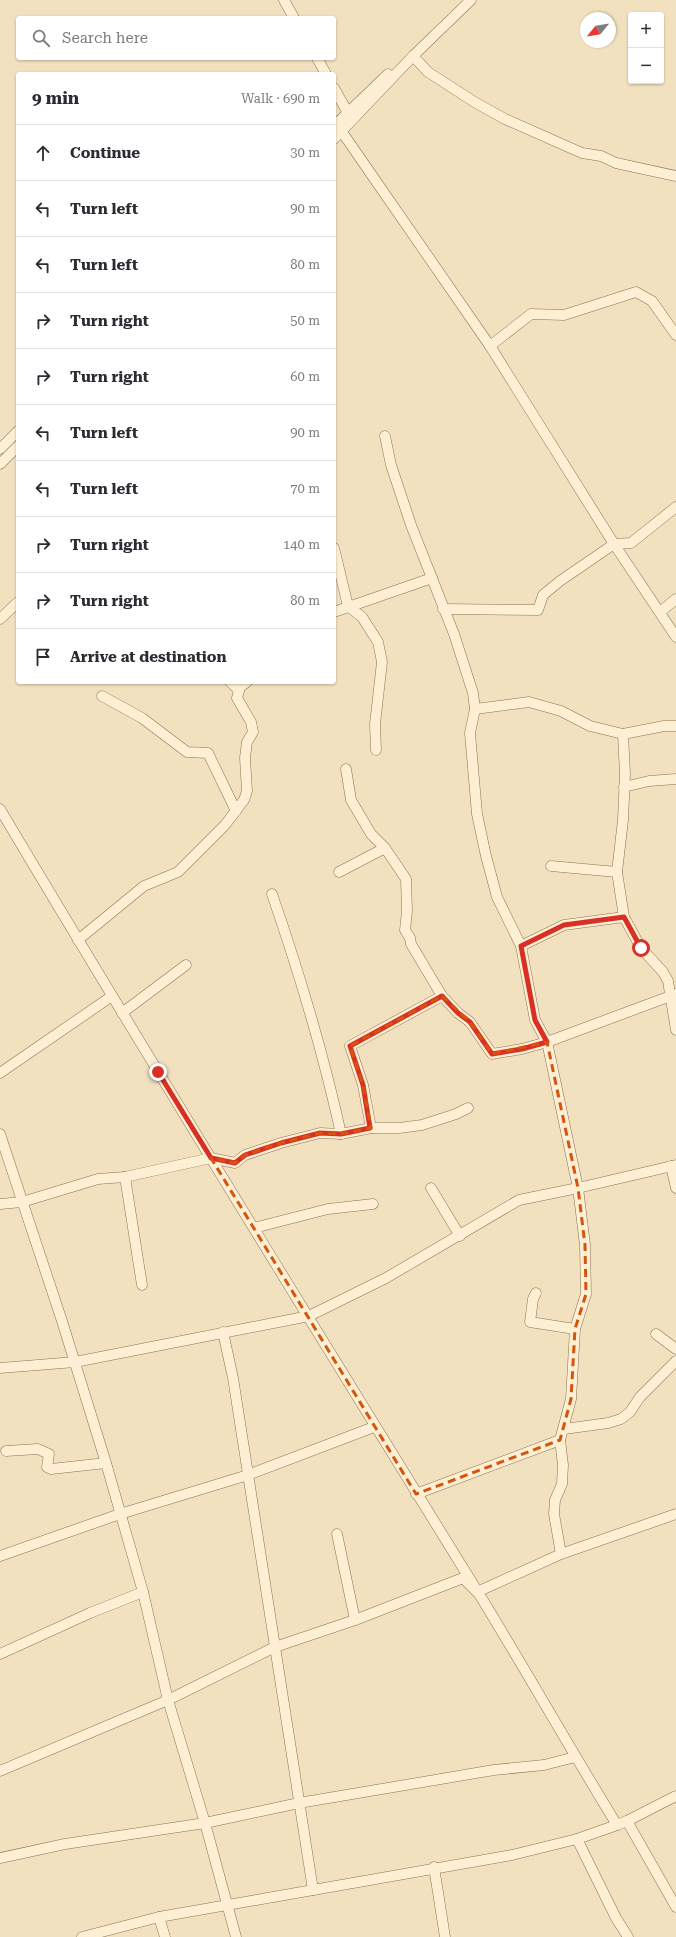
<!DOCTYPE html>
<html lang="en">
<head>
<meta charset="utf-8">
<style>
  body { margin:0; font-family:"Roboto Serif",serif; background:#f2f2f3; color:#2b2b33 }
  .controls { position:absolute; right:12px; top:12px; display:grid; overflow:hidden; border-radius:4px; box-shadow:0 1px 3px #0004 }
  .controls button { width:36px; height:36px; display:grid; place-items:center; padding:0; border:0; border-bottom:1px solid #e1e1e2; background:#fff; color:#2b2b33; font:20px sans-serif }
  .compass { position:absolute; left:580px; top:12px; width:36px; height:36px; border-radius:50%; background:#fff; box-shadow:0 1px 3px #0004; rotate:240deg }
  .stop { position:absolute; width:12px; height:12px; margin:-9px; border:3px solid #d93025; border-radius:50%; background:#fff }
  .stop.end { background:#d93025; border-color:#fff; box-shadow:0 1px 4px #0008 }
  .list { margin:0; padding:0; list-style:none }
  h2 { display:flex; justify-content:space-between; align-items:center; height:52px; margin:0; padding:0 16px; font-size:17px }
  h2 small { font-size:13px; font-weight:400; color:#7c7c81 }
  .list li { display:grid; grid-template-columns:26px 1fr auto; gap:12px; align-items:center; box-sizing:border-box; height:56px; padding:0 16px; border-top:1px solid #e1e1e2 }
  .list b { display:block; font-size:15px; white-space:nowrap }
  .list em { font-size:13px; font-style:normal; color:#7c7c81 }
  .icon { flex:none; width:22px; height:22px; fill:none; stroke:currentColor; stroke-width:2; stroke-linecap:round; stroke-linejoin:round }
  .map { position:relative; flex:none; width:676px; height:1937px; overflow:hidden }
  .search { position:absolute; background:#fff; box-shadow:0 1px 3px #0004; left:16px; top:16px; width:320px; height:44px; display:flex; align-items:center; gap:10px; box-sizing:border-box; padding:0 14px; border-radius:4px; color:#7c7c81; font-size:15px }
  .panel { position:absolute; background:#fff; box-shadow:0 1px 3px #0004; left:16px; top:72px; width:320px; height:612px; border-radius:4px }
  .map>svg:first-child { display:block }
</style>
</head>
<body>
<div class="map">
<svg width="676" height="1937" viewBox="0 0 676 1937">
  <rect width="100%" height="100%" fill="#f2e1bf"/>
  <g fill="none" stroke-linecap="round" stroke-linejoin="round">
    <defs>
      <g id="minor">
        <polyline points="284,0 294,18"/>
        <polyline points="413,56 428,72 476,103 505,119 582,153 601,156 616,163 676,176"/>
        <polyline points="317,58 326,74"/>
        <polyline points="334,88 348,113"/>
        <polyline points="334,126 388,74"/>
        <polyline points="342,132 490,346 614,544 676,637"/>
        <polyline points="334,139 413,56 471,0"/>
        <polyline points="490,346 531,314 564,315 636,292 652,301 676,335"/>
        <polyline points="385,436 391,465 411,525 454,634 473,693 475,709 470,733 477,814 486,856 497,897 521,946 535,1020 547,1042 578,1188 585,1245 586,1294 575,1329 571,1399 560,1440 563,1465 562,1484 555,1500 554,1514 561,1554"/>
        <polyline points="0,449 18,431"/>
        <polyline points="0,464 18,446"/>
        <polyline points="334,548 348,606 362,617 378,642 382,662 375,724 376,750"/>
        <polyline points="443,609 538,610 543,595 560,581 614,544 631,543 676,507"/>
        <polyline points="334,612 432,578"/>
        <polyline points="660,612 676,599"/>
        <polyline points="0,619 18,602"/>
        <polyline points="230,682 239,690"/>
        <polyline points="102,696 142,718 187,752 208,753 236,811"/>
        <polyline points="475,709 529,702 561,711 590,726 623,734 664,726 676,726"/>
        <polyline points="623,734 625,774 623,820 617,872 624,917 641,948 663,972 668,981 676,1030"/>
        <polyline points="346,769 351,800 371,834 385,848 406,879 407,911 405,930 410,938 411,944 442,996 458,1013 470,1022 492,1054 522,1049 547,1042 676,994"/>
        <polyline points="624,787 649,781 676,779"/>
        <path d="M0 809C156 1071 316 1330 476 1589 524 1667 569 1747 617 1825L627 1821 676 1907"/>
        <polyline points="551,866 617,872"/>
        <polyline points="339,872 385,848"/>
        <path d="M272 894C299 972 323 1052 341 1134"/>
        <polyline points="78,940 144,886 178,872 225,825 244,800 247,791 245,758 247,742 253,732 251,722 237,698 240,687 247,682"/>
        <polyline points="521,946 564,925 624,917"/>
        <polyline points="122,1013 186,965"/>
        <polyline points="0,1073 112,996"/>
        <polyline points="371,1128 363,1085 350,1046 442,996"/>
        <polyline points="0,1134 62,1321 106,1463 143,1592 168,1700 205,1823 236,1937"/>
        <polyline points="671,1166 676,1188"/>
        <polyline points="125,1177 142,1285"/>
        <polyline points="431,1188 460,1236"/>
        <polyline points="0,1204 22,1202 98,1179 125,1177 211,1158 235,1163 245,1155 281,1143 320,1133 341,1134 371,1128 399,1128 422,1125 456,1114 468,1108"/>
        <polyline points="254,1228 328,1209 373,1204"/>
        <polyline points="536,1293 533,1299 530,1322 575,1329"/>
        <polyline points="223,1332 233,1378 313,1890"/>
        <polyline points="656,1334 676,1349"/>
        <polyline points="0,1368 75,1362 309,1316 386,1278 519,1200 578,1188 676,1165"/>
        <polyline points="564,1429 608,1423 621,1419 630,1412 640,1397 676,1361"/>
        <polyline points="6,1451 38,1449 49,1454 47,1467 51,1469 106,1463"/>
        <polyline points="416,1494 560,1440"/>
        <polyline points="337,1534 355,1620"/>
        <polyline points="0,1556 120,1514 248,1475 374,1427"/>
        <polyline points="0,1654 90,1613 143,1592"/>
        <polyline points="0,1771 168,1700 275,1647 355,1620 463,1578 477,1592 561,1554 676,1514"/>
        <polyline points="627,1821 676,1796"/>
        <polyline points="577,1839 616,1918 628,1937"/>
        <polyline points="0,1858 65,1844 205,1823 299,1803 494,1770 544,1765 575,1757"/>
        <polyline points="434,1867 445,1937"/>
        <polyline points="159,1917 165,1937"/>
        <polyline points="82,1937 159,1917 512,1855 577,1839 617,1825"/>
      </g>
    </defs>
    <use href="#minor" stroke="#8c7156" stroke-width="11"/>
    <use href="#minor" stroke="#fcefd3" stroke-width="10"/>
  </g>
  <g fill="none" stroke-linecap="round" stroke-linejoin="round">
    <polyline stroke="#d93025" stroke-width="5" points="158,1072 211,1158 235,1163 245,1155 281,1143 320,1133 341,1134 370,1128 363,1085 350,1046 442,996 458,1013 470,1022 492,1054 522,1049 547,1042 535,1020 521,946 564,925 624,917 641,948"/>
  </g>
  <path fill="none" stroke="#d7540e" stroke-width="3" stroke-dasharray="8 5" stroke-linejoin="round" d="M442 996 470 1022 492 1054 547 1042 578 1188 585 1245 586 1294 575 1329 571 1399 560 1440 416 1494 211 1158 235 1163 245 1155 281 1143 320 1133 341 1134 371 1128 363 1085 350 1046Z"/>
</svg>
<div class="controls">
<button>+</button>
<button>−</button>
</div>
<svg class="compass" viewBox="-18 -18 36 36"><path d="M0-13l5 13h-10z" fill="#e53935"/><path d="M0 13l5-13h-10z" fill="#7c7c81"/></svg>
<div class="stop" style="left:641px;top:948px"></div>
<div class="stop end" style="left:158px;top:1072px"></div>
<div class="search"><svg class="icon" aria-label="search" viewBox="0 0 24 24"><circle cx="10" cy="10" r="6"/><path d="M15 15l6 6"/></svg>Search here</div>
<section class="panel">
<h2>9 min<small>Walk · 690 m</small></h2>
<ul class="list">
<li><svg class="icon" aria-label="ahead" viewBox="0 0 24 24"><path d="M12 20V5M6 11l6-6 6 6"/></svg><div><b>Continue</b></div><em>30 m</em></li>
<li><svg class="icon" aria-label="left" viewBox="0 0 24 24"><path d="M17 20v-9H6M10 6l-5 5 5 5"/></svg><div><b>Turn left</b></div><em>90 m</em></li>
<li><svg class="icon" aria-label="left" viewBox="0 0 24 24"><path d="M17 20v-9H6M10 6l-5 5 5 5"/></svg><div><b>Turn left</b></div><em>80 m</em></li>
<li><svg class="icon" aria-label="right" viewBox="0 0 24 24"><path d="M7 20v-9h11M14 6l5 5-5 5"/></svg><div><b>Turn right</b></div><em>50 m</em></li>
<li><svg class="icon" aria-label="right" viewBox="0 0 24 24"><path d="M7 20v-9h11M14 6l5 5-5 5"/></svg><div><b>Turn right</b></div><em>60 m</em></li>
<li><svg class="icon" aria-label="left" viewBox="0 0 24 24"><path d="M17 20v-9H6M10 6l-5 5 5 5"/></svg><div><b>Turn left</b></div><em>90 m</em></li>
<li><svg class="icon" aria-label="left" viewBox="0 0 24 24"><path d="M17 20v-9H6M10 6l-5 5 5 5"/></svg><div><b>Turn left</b></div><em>70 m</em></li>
<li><svg class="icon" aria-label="right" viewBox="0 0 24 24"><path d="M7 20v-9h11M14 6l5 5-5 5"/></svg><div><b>Turn right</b></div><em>140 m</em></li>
<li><svg class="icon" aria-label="right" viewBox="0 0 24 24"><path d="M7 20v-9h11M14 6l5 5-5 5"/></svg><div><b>Turn right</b></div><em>80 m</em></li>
<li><svg class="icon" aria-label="arrive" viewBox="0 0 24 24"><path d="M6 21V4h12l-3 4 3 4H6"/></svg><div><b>Arrive at destination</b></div></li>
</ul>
</section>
</div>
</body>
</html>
